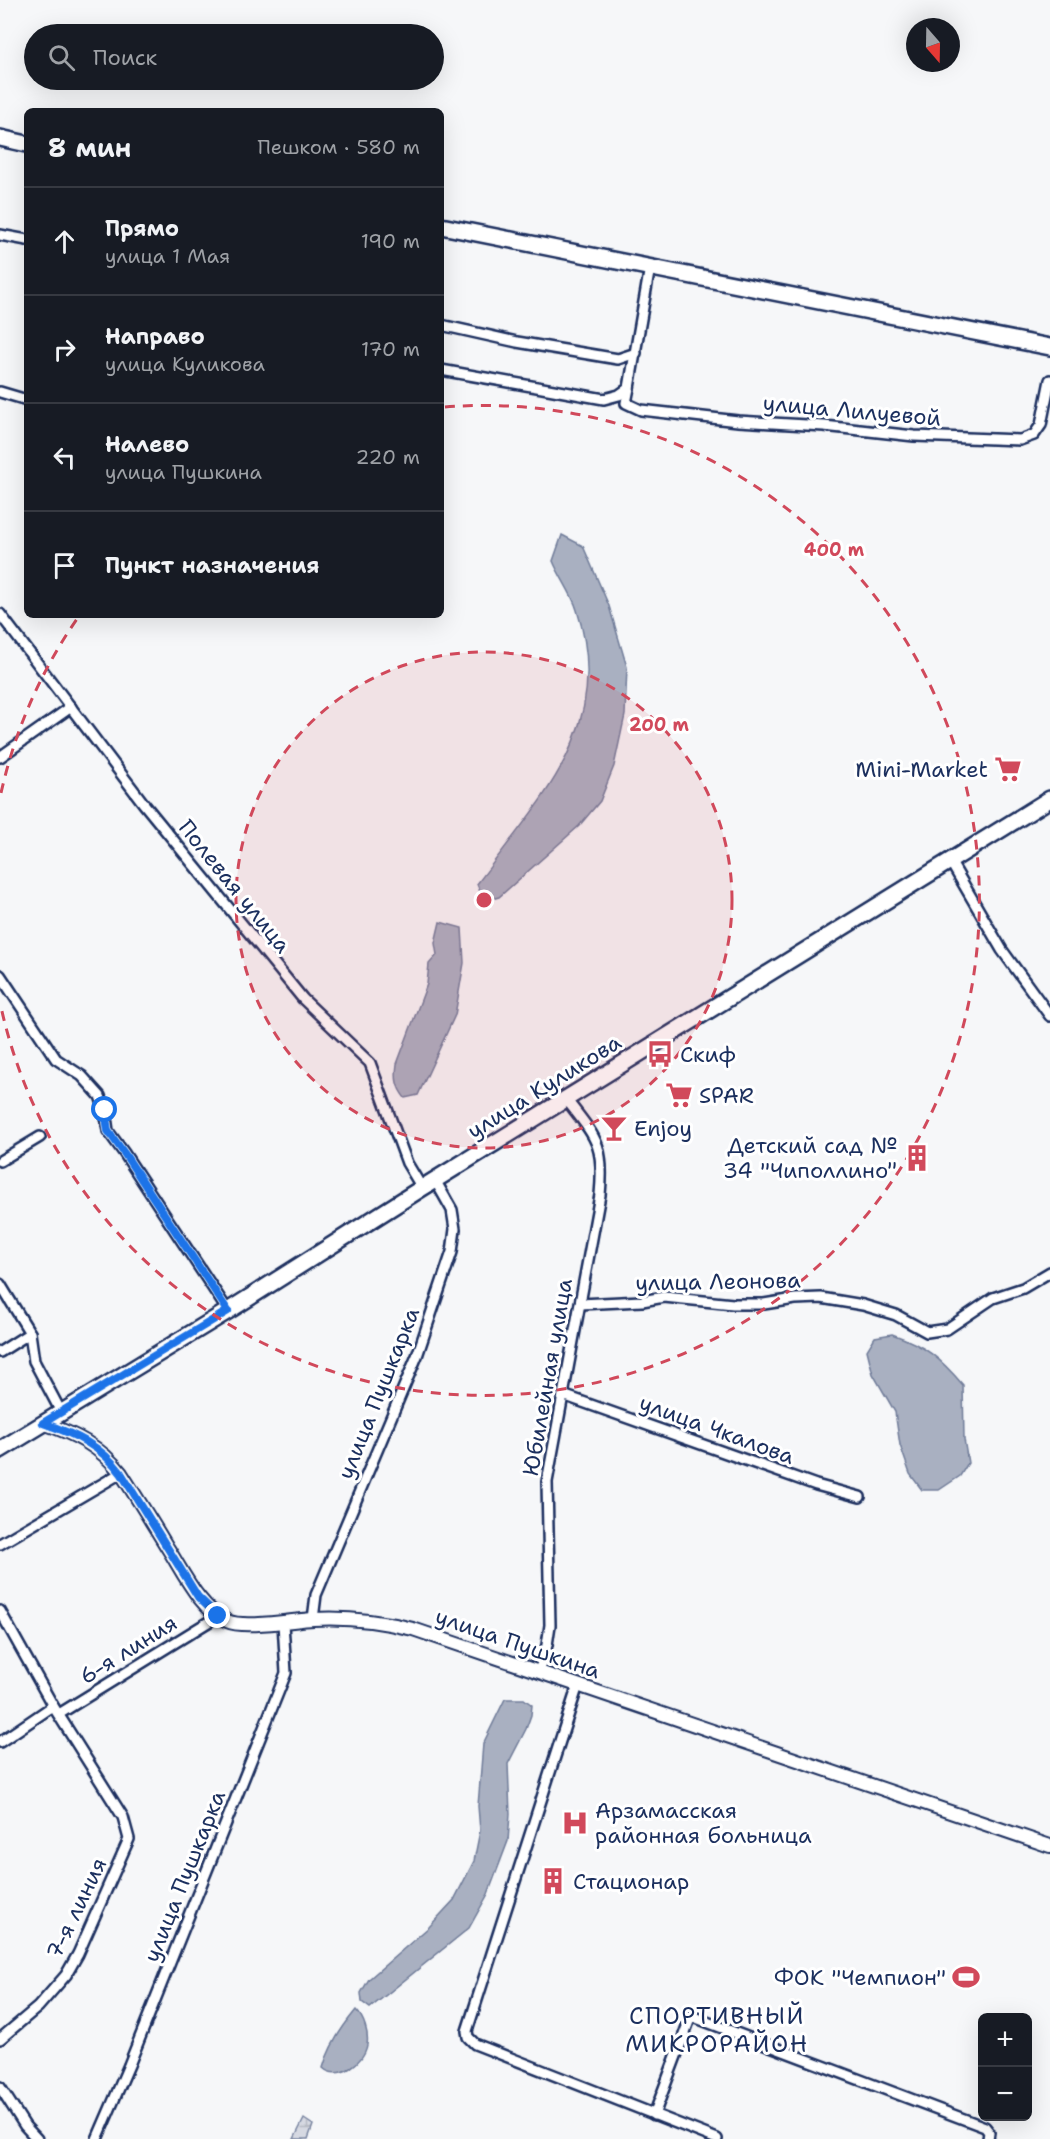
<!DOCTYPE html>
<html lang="ru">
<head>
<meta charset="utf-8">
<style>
  body { margin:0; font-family:"Shantell Sans",sans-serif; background:#242831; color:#f1f3f6 }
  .controls { position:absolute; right:18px; bottom:18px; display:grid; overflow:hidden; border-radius:9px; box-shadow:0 6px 24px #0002 }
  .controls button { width:54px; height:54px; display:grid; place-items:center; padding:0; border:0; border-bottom:2px solid #363941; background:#171b24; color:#f1f3f6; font:30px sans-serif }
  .compass { position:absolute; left:906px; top:18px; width:54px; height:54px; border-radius:50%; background:#171b24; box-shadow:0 6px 24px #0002; rotate:160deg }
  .stop { position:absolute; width:18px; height:18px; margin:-14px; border:4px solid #1a73e8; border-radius:50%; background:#fff }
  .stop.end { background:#1a73e8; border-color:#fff; box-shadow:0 2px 6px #0008 }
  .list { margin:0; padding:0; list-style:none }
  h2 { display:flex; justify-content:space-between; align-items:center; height:78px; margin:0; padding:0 24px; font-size:26px }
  h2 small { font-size:20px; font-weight:400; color:#9ea1a6 }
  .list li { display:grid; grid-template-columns:39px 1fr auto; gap:18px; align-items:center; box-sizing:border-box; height:108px; padding:0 24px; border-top:2px solid #363941 }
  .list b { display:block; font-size:22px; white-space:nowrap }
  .list p { margin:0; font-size:20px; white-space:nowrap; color:#9ea1a6 }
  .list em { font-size:20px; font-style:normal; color:#9ea1a6 }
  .icon { flex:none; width:33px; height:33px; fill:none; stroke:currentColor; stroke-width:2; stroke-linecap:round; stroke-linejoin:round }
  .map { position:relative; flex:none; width:1050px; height:2139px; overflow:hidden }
  .search { position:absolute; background:#171b24; box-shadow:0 6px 24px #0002; left:24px; top:24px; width:420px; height:66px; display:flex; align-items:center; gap:15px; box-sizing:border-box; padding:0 21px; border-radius:33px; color:#9ea1a6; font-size:22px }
  .panel { position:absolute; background:#171b24; box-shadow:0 6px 24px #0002; left:24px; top:108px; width:420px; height:510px; border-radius:9px }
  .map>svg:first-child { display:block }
</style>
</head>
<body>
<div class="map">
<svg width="1050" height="2139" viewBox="0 0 1050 2139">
  <defs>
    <pattern id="wetland-marsh" width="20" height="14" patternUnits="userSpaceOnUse" patternTransform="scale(1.5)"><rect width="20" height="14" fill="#d6d9e2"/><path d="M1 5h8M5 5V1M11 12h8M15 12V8" fill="none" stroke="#b7bbc4"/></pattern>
  </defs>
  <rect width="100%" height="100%" fill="#f6f7f9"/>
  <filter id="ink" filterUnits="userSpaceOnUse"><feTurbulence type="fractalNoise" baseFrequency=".0167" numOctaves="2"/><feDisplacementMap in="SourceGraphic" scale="12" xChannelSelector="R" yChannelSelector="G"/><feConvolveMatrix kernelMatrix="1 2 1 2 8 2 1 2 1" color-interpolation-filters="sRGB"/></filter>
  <g filter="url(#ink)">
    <polygon fill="url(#wetland-marsh)" stroke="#7884a0" stroke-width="1.5" points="304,2119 313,2125 308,2139 294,2139"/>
    <g fill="#a9b0c1" stroke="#707c99" stroke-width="1.5">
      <path d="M562 535 583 546 609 606 627 667 625 715 614 766 600 801 579 826 499 897 484 901 477 884C541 798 615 727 577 610 572 593 560 578 553 561Z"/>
      <path d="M440 922 462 928 464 963 455 1015 418 1095 405 1098C396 1087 395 1078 397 1064L427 984 429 964 437 955 435 943Z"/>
      <path d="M892 1334C926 1346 940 1358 963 1385L964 1439 968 1463 960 1476 939 1490H922L910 1474 900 1445 895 1412 873 1374 867 1350 875 1337Z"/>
      <polygon points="505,1699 524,1699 532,1705 531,1715 526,1729 508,1764 510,1814 508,1841 488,1894 469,1928 370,2008 362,2002 361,1993 369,1979 429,1927 454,1900 474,1861 480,1831 478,1806 483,1744"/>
      <path d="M356 2010C364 2018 369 2033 367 2045 364 2063 338 2082 323 2068 329 2046 342 2027 356 2010Z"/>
    </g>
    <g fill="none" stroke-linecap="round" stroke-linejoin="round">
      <defs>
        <g id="minor">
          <polyline points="0,235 27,240"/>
          <polyline points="441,325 517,342 618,359 636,353"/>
          <polyline points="441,370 604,399 619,395 629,388 650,267"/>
          <polyline points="629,388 626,403 641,410 738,421 824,426 914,436 1020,440 1034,435 1041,425 1050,380"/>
          <polyline points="0,392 27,400"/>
          <polyline points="0,614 144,804 303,999 370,1063 407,1163 422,1188"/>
          <polyline points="0,757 71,707"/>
          <polyline points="950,861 1002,950 1050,1016"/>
          <polyline points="0,975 56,1059 82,1076 100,1096 105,1110 108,1131 124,1153 228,1311"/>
          <polyline points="0,1161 40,1137"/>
          <polyline points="0,1284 30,1333 34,1361 61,1412"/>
          <polyline points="580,1304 642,1301 664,1297 733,1304 764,1304 795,1299 821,1298 863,1305 896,1315 927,1332 947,1329 993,1298 1023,1288 1050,1272"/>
          <polyline points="0,1352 30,1333"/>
          <polyline points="563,1395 816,1485 860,1497"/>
          <polyline points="0,1544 121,1473"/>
          <polyline points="0,1611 53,1706 123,1817 129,1839 78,1954 66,1975 38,2007 0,2039"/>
          <polyline points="313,1619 316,1595 417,1356 452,1252 455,1229 452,1210 435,1180"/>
          <path d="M539 1672 547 1645 550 1625 547 1482 600 1195C605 1144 596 1138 566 1099"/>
          <polyline points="578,1685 467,2031 468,2037 475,2044 717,2139"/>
          <polyline points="59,1714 218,1616"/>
          <polyline points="0,1742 53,1706"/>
          <polyline points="0,2087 25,2126 37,2139"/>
          <polyline points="654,2115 691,2016 985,2127 989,2132 988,2139"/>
          <polyline points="97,2139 129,2065 286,1673 283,1623"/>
        </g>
        <path id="tertiary" d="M43 1423C75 1434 100 1446 121 1473 137 1498 152 1522 167 1547 182 1570 200 1610 227 1621 244 1629 293 1620 313 1619 347 1617 380 1621 413 1629L1050 1846"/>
        <g id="primary">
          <polyline points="0,138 27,144"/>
          <polyline points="441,226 1050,347"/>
          <polyline points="0,1450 228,1311 422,1188 1050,799"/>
        </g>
      </defs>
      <use href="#minor" stroke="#1b2f5e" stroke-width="14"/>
      <use href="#tertiary" stroke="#1b2f5e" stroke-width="16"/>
      <use href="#primary" stroke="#1b2f5e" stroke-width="20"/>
      <use href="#minor" stroke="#fff" stroke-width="9"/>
      <use href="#tertiary" stroke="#fff" stroke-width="12"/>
      <use href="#primary" stroke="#fff" stroke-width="15"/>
    </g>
  </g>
  <g fill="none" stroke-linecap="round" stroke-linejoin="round" filter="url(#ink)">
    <path stroke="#1a73e8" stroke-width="8" d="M105 1110 108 1131 124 1153 228 1311 43 1423C75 1434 101 1446 121 1473L198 1597 218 1616"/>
  </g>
  <circle cx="484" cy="900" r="248" fill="#d1495b" fill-opacity=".12"/>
  <g fill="none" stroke="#d1495b" stroke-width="3" stroke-dasharray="10 8">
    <circle cx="484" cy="900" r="248"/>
    <path d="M1 793A495 495 0 0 1 79 616M445 407A495 495 0 1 1 1 1007"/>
  </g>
  <defs>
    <symbol id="supermarket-bare" viewBox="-9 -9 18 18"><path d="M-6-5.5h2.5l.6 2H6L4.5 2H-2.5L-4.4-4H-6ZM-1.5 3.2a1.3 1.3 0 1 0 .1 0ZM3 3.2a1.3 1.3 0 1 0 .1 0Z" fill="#d1495b" stroke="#fff" stroke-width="2.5" paint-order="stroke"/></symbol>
    <symbol id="bus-bare" viewBox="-9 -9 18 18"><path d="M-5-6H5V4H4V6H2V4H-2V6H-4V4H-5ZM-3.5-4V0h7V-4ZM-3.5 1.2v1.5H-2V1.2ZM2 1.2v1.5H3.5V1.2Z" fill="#d1495b" stroke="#fff" stroke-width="2.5" paint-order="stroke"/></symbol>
    <symbol id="bar-bare" viewBox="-9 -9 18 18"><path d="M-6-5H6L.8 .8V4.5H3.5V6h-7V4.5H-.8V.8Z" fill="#d1495b" stroke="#fff" stroke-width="2.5" paint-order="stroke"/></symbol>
    <symbol id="building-bare" viewBox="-9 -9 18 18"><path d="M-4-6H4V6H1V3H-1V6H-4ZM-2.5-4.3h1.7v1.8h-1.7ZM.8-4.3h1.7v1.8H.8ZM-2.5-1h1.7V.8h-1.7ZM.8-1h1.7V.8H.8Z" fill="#d1495b" stroke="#fff" stroke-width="2.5" paint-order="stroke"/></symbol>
    <symbol id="hospital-bare" viewBox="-9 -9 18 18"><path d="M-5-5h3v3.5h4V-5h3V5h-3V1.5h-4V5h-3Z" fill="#d1495b" stroke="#fff" stroke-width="2.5" paint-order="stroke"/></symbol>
    <symbol id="stadium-bare" viewBox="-9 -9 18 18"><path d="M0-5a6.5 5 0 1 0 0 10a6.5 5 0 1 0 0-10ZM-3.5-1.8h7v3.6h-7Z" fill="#d1495b" stroke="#fff" stroke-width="2.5" paint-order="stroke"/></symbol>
  </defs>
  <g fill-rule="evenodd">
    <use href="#supermarket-bare" x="989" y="750" width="38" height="38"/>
    <use href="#bus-bare" x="641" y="1035" width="38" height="38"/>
    <use href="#supermarket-bare" x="660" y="1076" width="38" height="38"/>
    <use href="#bar-bare" x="595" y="1109" width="38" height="38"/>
    <use href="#building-bare" x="898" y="1139" width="38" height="38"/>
    <use href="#hospital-bare" x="556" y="1804" width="38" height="38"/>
    <use href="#building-bare" x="534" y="1862" width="38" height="38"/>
    <use href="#stadium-bare" x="947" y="1958" width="38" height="38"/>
  </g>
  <g text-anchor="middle" stroke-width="6" stroke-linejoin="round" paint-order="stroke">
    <g font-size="22" fill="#1b2f5e" stroke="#fff">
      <text transform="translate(852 410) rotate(5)" y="8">улица Лилуевой</text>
      <text transform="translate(235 886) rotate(51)" y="8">Полевая улица</text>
      <text transform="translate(544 1086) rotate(-32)" y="8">улица Куликова</text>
      <text transform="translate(718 1281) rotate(-1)" y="8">улица Леонова</text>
      <text transform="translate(547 1377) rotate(-80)" y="8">Юбилейная улица</text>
      <text transform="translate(378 1393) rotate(-68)" y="8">улица Пушкарка</text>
      <text transform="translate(717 1429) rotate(20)" y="8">улица Чкалова</text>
      <text transform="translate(518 1643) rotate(19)" y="8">улица Пушкина</text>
      <text transform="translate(128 1649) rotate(-32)" y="8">6-я линия</text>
      <text transform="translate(184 1876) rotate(-68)" y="8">улица Пушкарка</text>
      <text transform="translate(76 1908) rotate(-64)" y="8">7-я линия</text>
    </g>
    <g font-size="22" fill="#1b2f5e" stroke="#fff" text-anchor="start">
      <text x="988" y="777" text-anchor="end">Mini-Market</text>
      <text x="680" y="1062">Скиф</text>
      <text x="699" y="1103">SPAR</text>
      <text x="634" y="1136">Enjoy</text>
      <text x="897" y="1153" text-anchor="end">Детский сад №<tspan x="897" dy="25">34 "Чиполлино"</tspan></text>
      <text x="595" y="1818">Арзамасская<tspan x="595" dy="25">районная больница</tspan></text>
      <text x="573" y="1889">Стационар</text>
      <text x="946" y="1985" text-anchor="end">ФОК "Чемпион"</text>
    </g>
    <g font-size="24" letter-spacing="1.5" fill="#1b2f5e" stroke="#fff">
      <text x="717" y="2024">СПОРТИВНЫЙ<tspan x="717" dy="28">МИКРОРАЙОН</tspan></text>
    </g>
  </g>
  <circle cx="484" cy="900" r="9" fill="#d1495b" stroke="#fff" stroke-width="3"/>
  <g font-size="18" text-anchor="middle" font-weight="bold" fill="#d1495b" stroke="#fff" stroke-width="6" stroke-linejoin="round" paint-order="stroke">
    <text x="834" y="556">400 m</text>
    <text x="659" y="731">200 m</text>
  </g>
</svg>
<div class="controls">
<button>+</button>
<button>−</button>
</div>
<svg class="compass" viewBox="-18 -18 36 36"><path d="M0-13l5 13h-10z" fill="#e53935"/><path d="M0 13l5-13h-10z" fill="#9ea1a6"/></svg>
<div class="stop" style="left:105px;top:1110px"></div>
<div class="stop end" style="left:218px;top:1616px"></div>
<div class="search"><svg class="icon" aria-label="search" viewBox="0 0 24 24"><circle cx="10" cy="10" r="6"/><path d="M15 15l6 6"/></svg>Поиск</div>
<section class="panel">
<h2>8 мин<small>Пешком · 580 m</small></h2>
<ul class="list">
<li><svg class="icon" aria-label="ahead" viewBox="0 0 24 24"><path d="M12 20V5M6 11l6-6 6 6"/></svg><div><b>Прямо</b><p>улица 1 Мая</p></div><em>190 m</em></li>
<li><svg class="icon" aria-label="right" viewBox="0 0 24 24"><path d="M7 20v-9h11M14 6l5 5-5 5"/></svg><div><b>Направо</b><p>улица Куликова</p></div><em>170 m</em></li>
<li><svg class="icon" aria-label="left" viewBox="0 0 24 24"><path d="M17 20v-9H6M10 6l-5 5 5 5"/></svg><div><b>Налево</b><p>улица Пушкина</p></div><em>220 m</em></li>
<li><svg class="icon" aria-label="arrive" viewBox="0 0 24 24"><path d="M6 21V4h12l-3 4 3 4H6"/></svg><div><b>Пункт назначения</b></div></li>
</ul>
</section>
</div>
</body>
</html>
